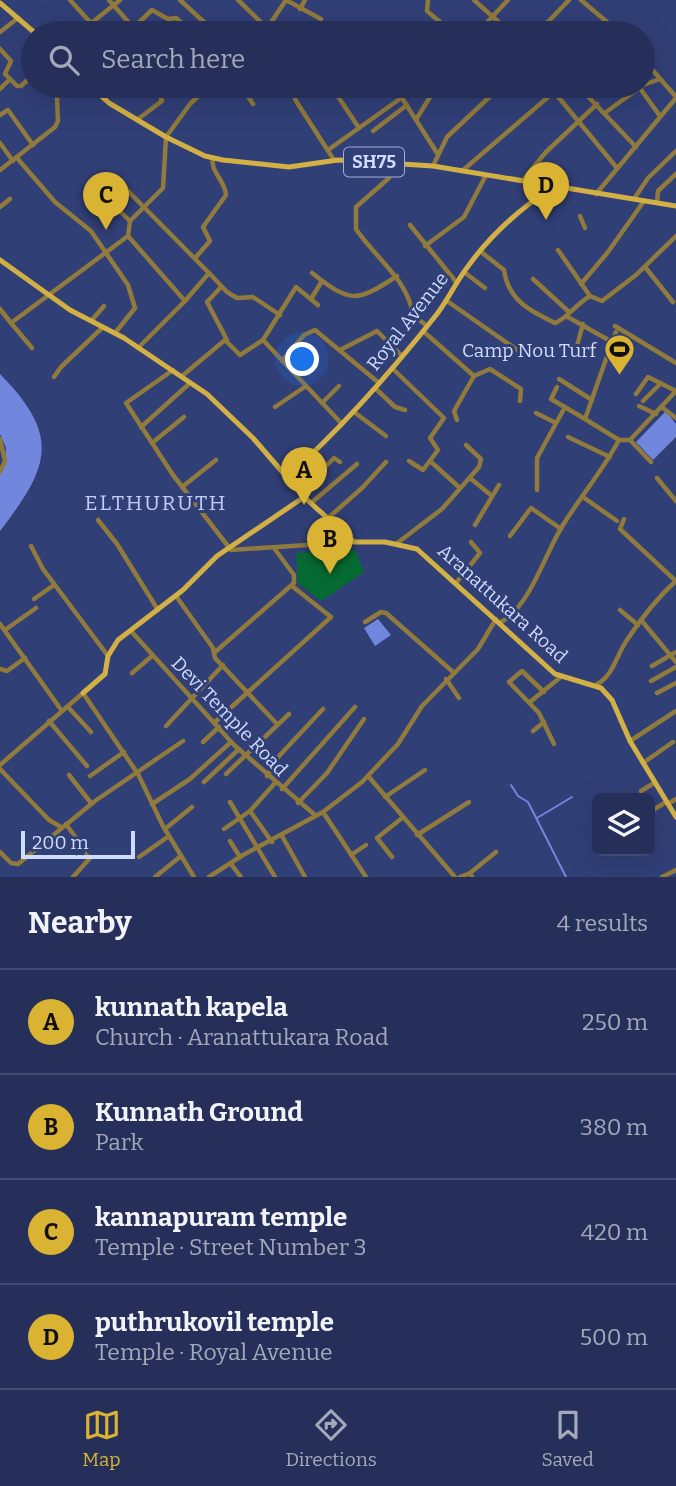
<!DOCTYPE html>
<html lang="en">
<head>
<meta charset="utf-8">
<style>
  body { margin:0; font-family:Bitter,serif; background:#2d375f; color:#f1f3f6 }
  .controls { position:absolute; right:21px; bottom:21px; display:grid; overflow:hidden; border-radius:10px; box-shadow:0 7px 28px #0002 }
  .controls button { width:63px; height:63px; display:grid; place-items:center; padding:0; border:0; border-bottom:2px solid #424a6f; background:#252f59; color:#f1f3f6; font:35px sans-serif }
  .scale { position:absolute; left:21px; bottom:18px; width:114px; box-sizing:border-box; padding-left:7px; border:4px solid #d0dcfe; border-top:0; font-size:19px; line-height:24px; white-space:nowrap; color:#d0dcfe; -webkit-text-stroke:5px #313f77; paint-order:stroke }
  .you { position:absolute; left:303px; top:360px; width:24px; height:24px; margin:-18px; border:5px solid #fff; border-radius:50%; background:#1a73e8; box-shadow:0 0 0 10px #1a73e833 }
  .badge { display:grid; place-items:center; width:46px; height:46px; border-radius:50%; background:#dab333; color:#111; font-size:23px; font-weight:700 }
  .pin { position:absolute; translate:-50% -58px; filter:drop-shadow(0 2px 4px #0008) }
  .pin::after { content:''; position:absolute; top:37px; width:24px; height:21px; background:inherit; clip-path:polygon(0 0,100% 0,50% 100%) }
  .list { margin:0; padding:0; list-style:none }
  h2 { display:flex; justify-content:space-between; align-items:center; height:91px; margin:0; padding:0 28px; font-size:30px }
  h2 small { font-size:23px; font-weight:400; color:#a3a9ba }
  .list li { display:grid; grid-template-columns:46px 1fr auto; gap:21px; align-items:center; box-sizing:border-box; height:105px; padding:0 28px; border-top:2px solid #424a6f }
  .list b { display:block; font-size:26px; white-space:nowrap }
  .list p { margin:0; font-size:23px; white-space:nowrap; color:#a3a9ba }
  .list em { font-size:23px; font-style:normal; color:#a3a9ba }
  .icon { flex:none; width:38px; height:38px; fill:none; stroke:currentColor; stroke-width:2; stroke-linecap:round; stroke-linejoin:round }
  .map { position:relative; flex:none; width:676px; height:877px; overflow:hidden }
  .search { position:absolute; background:#252f59; box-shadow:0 7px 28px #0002; left:21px; right:21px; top:21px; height:77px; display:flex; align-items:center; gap:18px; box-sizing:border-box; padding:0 24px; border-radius:38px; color:#a3a9ba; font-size:26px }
  .sheet { height:511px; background:#252f59 }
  nav { display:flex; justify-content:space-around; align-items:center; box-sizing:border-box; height:98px; border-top:2px solid #424a6f; background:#252f59; font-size:19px; color:#a3a9ba }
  nav a { display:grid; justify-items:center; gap:4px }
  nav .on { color:#dab333 }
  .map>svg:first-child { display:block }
</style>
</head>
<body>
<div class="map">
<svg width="676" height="877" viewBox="0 0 676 877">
  <rect width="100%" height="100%" fill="#313f77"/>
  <polygon fill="#066b32" points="355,550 364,572 321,601 298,583 296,553"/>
  <g fill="#7087dd">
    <path d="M0 374C61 436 50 466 0 531V475L5 462 6 448 0 434Z"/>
    <polygon points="666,411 676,424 676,437 653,460 636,442"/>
    <polygon points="378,619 391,635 375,646 364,628"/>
  </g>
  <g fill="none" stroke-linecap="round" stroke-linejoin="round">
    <g stroke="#7087dd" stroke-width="2">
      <polyline points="511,785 518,796 528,802 566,877"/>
      <polyline points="537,818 572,797"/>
    </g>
    <g stroke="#907a3c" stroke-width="4.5">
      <polyline points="70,0 90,22"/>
      <polyline points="109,0 138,33"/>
      <polyline points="180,0 216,33"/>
      <polyline points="238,0 268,29"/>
      <polyline points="286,0 321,19"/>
      <polyline points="428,0 427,11 453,33"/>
      <polyline points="474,0 511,33"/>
      <polyline points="581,0 620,33"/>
      <polyline points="300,9 305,0"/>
      <polyline points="543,27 569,0"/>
      <polyline points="133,28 152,10 168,19 176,18 193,33"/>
      <polyline points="0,32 18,18"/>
      <polyline points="79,33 120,0"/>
      <polyline points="264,33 286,0"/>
      <polyline points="477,33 508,0"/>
      <polyline points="0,49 11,61 5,74 17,86 21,86 33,75"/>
      <polyline points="643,59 676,97"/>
      <polyline points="643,85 660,79"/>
      <polyline points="241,86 253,104"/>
      <polyline points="263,86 269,93"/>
      <polyline points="290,86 296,101 334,160"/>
      <polyline points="417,86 430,97 417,118"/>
      <polyline points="480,86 490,95"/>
      <polyline points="578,86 636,147"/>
      <polyline points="612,86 614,88"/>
      <polyline points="639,87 660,116"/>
      <polyline points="0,89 10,79"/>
      <polyline points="333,89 359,128"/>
      <polyline points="555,93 617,168"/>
      <polyline points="430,97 436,86"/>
      <polyline points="402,98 437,153"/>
      <polyline points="104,99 118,86"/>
      <polyline points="606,112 642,86"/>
      <polyline points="0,115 8,110 33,145"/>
      <polyline points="138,119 162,101 159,93 163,86"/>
      <polyline points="373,131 407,105"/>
      <polyline points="0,143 13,161"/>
      <polyline points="328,150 418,86"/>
      <polyline points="17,158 55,202 91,231 128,285 135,308 115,333"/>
      <path d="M387 164 389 178 356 207V229C376 259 407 278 413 315L427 326"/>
      <polyline points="433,166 447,137 501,86"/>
      <polyline points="0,170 55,127 58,121 57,98 70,86"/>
      <polyline points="462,171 561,86"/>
      <polyline points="523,180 546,152 597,104"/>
      <polyline points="596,194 676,98"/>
      <polyline points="634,199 648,178 676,151"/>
      <polyline points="657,203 658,191 676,174"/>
      <polyline points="0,207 10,199"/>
      <polyline points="580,216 585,228"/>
      <polyline points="130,221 104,196 115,184 124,187 209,273"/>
      <polyline points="410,225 457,283"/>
      <polyline points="128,236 185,301 209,273 227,292 237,298 253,297 280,315"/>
      <polyline points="425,246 464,217 486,175"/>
      <polyline points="558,250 590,296 602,301 636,275 676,236"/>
      <path d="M480 251 504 270C508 300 530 311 555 323 567 319 576 304 590 296"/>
      <path d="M196 257 210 241 203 227 226 195C225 180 210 172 213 158"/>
      <polyline points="645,267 673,302"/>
      <polyline points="464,272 485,288"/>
      <path d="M312 273C350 303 356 303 397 276"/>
      <polyline points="533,279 568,311"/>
      <polyline points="581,284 608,252 644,201"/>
      <polyline points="221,287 207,302 227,340"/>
      <polyline points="311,299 322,281"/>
      <polyline points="447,301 520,352"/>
      <polyline points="0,309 11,323 128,236 130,221 163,188 166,137 190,104 209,86"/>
      <polyline points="566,316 612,342 585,419 619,440"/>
      <polyline points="91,321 104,306"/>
      <polyline points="11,323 32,348"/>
      <polyline points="615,326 676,363"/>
      <polyline points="423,331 474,376 490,369 521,389 520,401"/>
      <polyline points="263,340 296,287 318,305"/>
      <polyline points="612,342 616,332"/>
      <polyline points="138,348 185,301"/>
      <polyline points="340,350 377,331 402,356"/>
      <polyline points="575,353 583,324"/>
      <polyline points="282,361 304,335 315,330 379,383"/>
      <polyline points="392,368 444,418 430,438 438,450 423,470 409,461"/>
      <polyline points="173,370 126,403 173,475 231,550 353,542"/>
      <polyline points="182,376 225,340 240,355 263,340 342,424"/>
      <polyline points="54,377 61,367 102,328"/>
      <polyline points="559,379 592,400"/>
      <polyline points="557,387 551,399 585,419"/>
      <polyline points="375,388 395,407 405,410"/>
      <polyline points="636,394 648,377 676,391"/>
      <polyline points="643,401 661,383"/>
      <polyline points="322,403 339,386"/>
      <polyline points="639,406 656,414"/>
      <polyline points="275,407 306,386"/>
      <polyline points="663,408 676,418"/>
      <polyline points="354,412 386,436"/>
      <polyline points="536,413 556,423"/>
      <polyline points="457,420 454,411 474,376"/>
      <polyline points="141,427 190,383"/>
      <polyline points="568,437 610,457"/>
      <polyline points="0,439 5,461 0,472"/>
      <polyline points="619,440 630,440 676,391"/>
      <polyline points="630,440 651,462"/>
      <polyline points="152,443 184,417"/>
      <polyline points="311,455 325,467 334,458 340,462"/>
      <polyline points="430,461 460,488"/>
      <polyline points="470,478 492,496"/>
      <polyline points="657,478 676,501"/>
      <polyline points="182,487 216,460"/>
      <polyline points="537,490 537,458 565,407"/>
      <polyline points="583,497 617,521"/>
      <polyline points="311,503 357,464"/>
      <polyline points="328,518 362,488 386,462"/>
      <polyline points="624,519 620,529 676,581"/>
      <polyline points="98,520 117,544 158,610"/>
      <polyline points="475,525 499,485"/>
      <polyline points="510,536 531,508 561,529"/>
      <polyline points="396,544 442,509 479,467 481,459 466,445"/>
      <polyline points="31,546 43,569 108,656"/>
      <polyline points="456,583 480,553 471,542"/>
      <polyline points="176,596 213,648 215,658 277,724"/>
      <polyline points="34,599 54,585"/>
      <polyline points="620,610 638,625"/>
      <polyline points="641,620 676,662"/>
      <polyline points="365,622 381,612 386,613 453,672"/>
      <path d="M501 622C531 605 544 555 563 525 581 496 603 470 619 440"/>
      <polyline points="0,624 62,711"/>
      <polyline points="5,630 36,608"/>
      <polyline points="131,631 234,745 315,815"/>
      <polyline points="214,653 294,583 294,575 274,548"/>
      <polyline points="652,666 676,652"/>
      <polyline points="0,669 7,671 25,658"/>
      <polyline points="132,673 152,656"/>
      <polyline points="446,679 459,698"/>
      <polyline points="651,681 676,667"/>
      <path d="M597 684C613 676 617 654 627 640 641 619 657 598 676 581"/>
      <polyline points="544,692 522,671 509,682 539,713 554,744"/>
      <polyline points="657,693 676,683"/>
      <polyline points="530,702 562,676"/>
      <polyline points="68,707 91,732"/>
      <polyline points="49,721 87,766"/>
      <polyline points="215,722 331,617 292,586"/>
      <polyline points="166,726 223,665"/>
      <polyline points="533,731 544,722"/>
      <polyline points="630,741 676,711"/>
      <polyline points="203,742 219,727"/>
      <polyline points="643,763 673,742"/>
      <polyline points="0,765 83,693 138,774 163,826 194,877"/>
      <polyline points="0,769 49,820 61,827"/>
      <polyline points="226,774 289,714"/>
      <polyline points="69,775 91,803"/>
      <polyline points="90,776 124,752"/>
      <polyline points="267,776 279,756 323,709"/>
      <polyline points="368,776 455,877"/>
      <polyline points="204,782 239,749"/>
      <polyline points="282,789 355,707"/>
      <polyline points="641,791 654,783"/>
      <polyline points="385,797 425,770"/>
      <polyline points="230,802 275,877"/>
      <polyline points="298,803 327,773 364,719"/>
      <polyline points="152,804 190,779 231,742"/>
      <polyline points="668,804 676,799"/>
      <polyline points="250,811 272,842"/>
      <polyline points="323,812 366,877"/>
      <polyline points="650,812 666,802"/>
      <polyline points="66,824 90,858 73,877"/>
      <polyline points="165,829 192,807"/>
      <polyline points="224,829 250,811 275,783"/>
      <polyline points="417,835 469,802"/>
      <polyline points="282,836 305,877"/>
      <polyline points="230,841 240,857"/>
      <polyline points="0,852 11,863 18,864 95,801 183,741"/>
      <polyline points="351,855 366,845"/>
      <polyline points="139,857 169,836"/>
      <polyline points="392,857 377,838 402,818"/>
      <polyline points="231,864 241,877"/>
      <polyline points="470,873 496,852"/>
      <polyline points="155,877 181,856"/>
      <polyline points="209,877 243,855 323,812 362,782 398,744 422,706 478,649 496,619"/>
      <polyline points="460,877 470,873 472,877"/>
      <polyline points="662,877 676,870"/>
    </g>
    <g stroke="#d3b044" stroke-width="5">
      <polyline points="0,3 35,33"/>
      <polyline points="90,86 109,103 166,137 205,156 223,160 289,167 338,160 433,166 676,206"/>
      <polyline points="0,260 70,310 124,338 207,394 253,438 304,497 354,542 385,542 417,549 555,674 601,688 612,700 630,741 676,817"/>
      <path d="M286 478C342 428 391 372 437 314 449 298 457 280 469 265 493 232 521 208 554 186"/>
      <polyline points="83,693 105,674 108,656 118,640 183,590 217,556 304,497"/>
    </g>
  </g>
  <defs>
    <symbol id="stadium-pin" viewBox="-11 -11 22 30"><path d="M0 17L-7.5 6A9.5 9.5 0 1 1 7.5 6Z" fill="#dab333" stroke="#313f77"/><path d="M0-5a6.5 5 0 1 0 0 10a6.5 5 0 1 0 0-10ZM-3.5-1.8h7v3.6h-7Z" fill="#111"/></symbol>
  </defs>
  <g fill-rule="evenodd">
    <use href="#stadium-pin" x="602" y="332" width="35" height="47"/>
  </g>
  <g text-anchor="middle" stroke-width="6" stroke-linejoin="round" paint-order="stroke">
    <rect fill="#313f77" stroke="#a0add6" stroke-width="2" x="344" y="147.5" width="60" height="29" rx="5"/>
    <g font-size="18" font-weight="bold" fill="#d0dcfe">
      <text x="374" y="168">SH75</text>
    </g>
    <g font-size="19" fill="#d0dcfe" stroke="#313f77">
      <text transform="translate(407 321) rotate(-52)" y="7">Royal Avenue</text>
      <text transform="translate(503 603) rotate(42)" y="7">Aranattukara Road</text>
      <text transform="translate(230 716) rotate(46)" y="7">Devi Temple Road</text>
    </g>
    <g font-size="19" fill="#d0dcfe" stroke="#313f77" text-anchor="end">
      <text x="596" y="357">Camp Nou Turf</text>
    </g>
    <g font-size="21" letter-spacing="2" fill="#c0cdf6" stroke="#313f77">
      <text x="156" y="510">ELTHURUTH</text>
    </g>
  </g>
</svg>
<div class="controls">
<button><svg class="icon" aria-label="layers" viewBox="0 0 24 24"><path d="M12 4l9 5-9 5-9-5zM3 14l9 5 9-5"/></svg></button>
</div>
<div class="scale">200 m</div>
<div class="you"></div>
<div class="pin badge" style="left:304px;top:505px">A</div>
<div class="pin badge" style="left:330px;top:574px">B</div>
<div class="pin badge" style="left:106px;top:230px">C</div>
<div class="pin badge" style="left:546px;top:220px">D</div>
<div class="search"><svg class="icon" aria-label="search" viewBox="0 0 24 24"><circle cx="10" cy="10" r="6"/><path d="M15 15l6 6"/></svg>Search here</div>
</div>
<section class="sheet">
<h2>Nearby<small>4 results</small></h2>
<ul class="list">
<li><span class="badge">A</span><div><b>kunnath kapela</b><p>Church · Aranattukara Road</p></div><em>250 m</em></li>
<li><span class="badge">B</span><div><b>Kunnath Ground</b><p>Park</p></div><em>380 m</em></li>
<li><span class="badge">C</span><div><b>kannapuram temple</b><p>Temple · Street Number 3</p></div><em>420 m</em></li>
<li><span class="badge">D</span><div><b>puthrukovil temple</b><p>Temple · Royal Avenue</p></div><em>500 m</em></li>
</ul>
</section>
<nav>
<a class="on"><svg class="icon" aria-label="map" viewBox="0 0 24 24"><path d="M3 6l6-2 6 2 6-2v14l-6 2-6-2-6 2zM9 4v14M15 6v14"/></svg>Map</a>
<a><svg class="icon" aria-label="directions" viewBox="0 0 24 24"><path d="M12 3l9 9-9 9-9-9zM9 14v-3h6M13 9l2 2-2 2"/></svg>Directions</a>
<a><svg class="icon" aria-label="saved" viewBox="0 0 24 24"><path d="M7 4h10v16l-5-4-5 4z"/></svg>Saved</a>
</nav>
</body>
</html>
